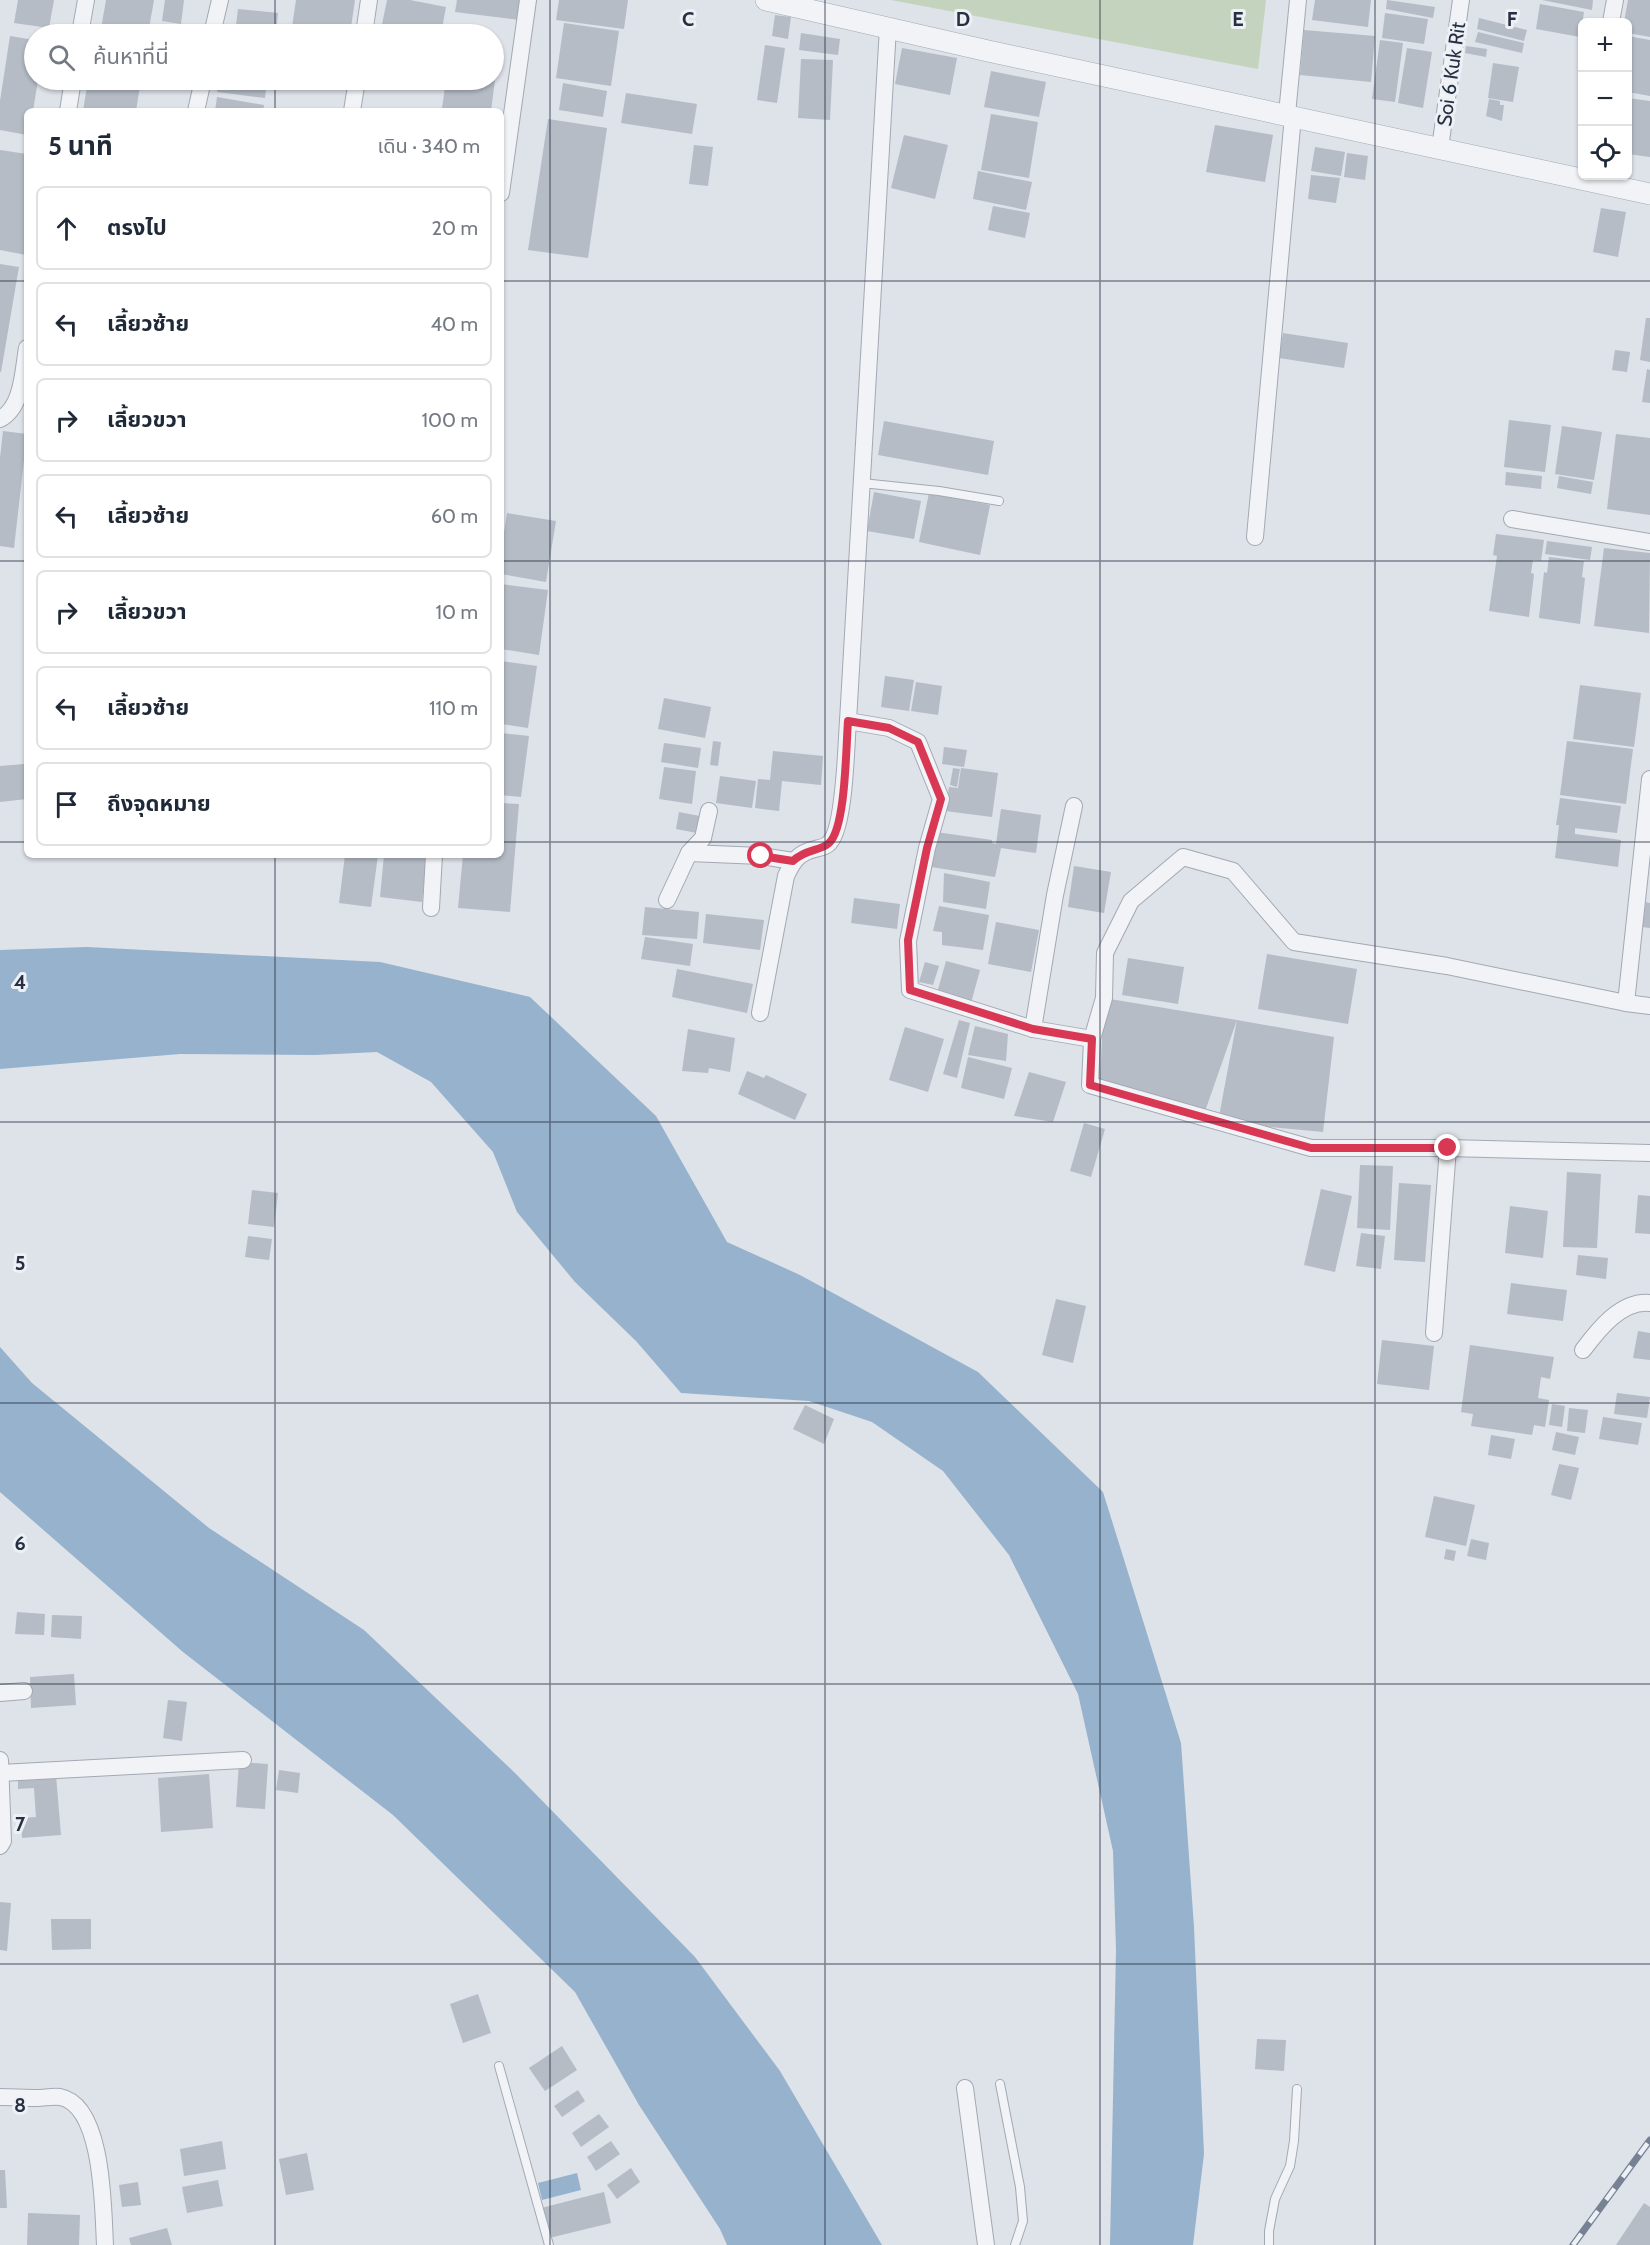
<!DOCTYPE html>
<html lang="th">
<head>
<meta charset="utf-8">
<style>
  body { margin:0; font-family:Cabin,"Noto Sans Thai",sans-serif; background:#f6f6f7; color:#1f2937 }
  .controls { position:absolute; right:18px; top:18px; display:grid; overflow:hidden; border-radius:9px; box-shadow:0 2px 4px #0004 }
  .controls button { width:54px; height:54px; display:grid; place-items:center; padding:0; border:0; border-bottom:2px solid #e0e1e3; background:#fff; color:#1f2937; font:30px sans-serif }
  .stop { position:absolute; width:18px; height:18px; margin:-14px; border:4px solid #d93855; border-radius:50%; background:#fff }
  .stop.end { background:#d93855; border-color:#fff; box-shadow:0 2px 6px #0008 }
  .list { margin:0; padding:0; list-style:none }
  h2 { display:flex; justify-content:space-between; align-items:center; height:78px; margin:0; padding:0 24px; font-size:26px }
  h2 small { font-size:20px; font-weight:400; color:#747a83 }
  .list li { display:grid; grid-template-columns:39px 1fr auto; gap:18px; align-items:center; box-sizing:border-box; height:84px; margin:0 12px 12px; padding:0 12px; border:2px solid #e0e1e3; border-radius:9px }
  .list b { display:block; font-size:22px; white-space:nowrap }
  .list em { font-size:20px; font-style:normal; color:#747a83 }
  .icon { flex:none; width:33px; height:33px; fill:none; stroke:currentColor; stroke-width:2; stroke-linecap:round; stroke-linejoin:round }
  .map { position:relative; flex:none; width:1650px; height:2245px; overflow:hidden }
  .search { position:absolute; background:#fff; box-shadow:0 2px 4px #0004; left:24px; top:24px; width:480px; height:66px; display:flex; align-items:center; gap:15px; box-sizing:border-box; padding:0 21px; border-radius:33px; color:#747a83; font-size:22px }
  .panel { position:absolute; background:#fff; box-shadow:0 2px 4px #0004; left:24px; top:108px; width:480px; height:750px; border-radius:9px }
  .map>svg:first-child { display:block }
</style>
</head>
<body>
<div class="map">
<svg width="1650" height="2245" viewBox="0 0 1650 2245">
  <rect width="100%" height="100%" fill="#dee2e9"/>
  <polygon fill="#c4d3be" points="891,0 1266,0 1258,69"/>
  <g fill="#96b2cc">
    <polygon points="87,947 380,962 530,997 656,1116 727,1242 800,1275 978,1372 1103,1492 1181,1743 1194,1927 1204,2154 1193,2245 1110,2245 1116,1950 1113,1851 1078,1694 1009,1555 943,1471 872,1422 809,1401 681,1393 636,1341 575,1282 517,1212 493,1152 431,1082 377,1052 315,1055 180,1054 0,1069 0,950"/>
    <polygon points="0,1347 32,1383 209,1528 364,1630 515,1773 695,1957 780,2071 882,2245 727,2245 720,2229 639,2105 575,1992 393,1815 183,1652 0,1492"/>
    <polygon points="577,2173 581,2190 542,2200 538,2183"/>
  </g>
  <g fill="#b5bcc6">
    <polygon points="18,0 54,0 49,28 14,23"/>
    <polygon points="106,0 154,0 148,34 100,34"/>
    <polygon points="165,0 184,0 181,24 162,21"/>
    <polygon points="296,0 355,0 350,34 292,27"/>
    <polygon points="387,0 410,0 446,7 441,34 380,34"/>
    <polygon points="457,0 523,0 520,20 455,12"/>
    <polygon points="559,0 628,0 624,29 556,20"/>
    <polygon points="1315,0 1371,0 1368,27 1312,20"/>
    <polygon points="1387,0 1435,7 1433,18 1386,9"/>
    <polygon points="1542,0 1593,0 1592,10"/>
    <polygon points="1628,0 1650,0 1650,37 1628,33 1628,22 1624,22"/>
    <polygon points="1540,4 1584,12 1580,37 1536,29"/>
    <polygon points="238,9 278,13 276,34 235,34"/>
    <polygon points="1385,13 1428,19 1424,44 1382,38"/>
    <polygon points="775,15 791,17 788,39 772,36"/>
    <polygon points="1479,18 1527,30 1524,41 1477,29"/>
    <polygon points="564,23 619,31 611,86 556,78"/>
    <polygon points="1304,30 1375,36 1371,82 1300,75"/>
    <polygon points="1478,32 1524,43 1522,53 1475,42"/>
    <polygon points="801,33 840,39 838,55 799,50"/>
    <polygon points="10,36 34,40 34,80 38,80 33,111 27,111 27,135 0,130 0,101"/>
    <polygon points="1628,36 1650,40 1650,96 1628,92"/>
    <polygon points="1380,40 1403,43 1395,102 1372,99"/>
    <polygon points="765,45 785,48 777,103 757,100"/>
    <polygon points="1466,46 1487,49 1486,57 1465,53"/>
    <polygon points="902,48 957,58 950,95 895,84"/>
    <polygon points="1407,48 1432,52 1423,108 1398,103"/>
    <polygon points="801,59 833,60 830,120 798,118"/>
    <polygon points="1493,63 1519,67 1513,102 1488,98"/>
    <polygon points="494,64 497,64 491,111 467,111 442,108 446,80 494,80"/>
    <polygon points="991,71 1046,82 1039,117 984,107"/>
    <polygon points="88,80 141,80 136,111 83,111"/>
    <polygon points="218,80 267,80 265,98 217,92"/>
    <polygon points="563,83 607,91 603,117 559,110"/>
    <polygon points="626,93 697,104 692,134 621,123"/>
    <polygon points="217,97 264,105 263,111 215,111"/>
    <polygon points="1628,98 1650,101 1650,157 1628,154"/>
    <polygon points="1489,99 1500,101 1500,105 1504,105 1502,121 1486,116"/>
    <polygon points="991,114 1038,122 1029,178 981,170"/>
    <polygon points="548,119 607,128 588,258 528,250"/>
    <polygon points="1215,125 1273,135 1265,182 1206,172"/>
    <polygon points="904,135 948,145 935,199 891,188"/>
    <polygon points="694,145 713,147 708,186 689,184"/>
    <polygon points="1315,147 1345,152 1341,176 1311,171"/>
    <polygon points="0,150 27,154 26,255 0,250"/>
    <polygon points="1347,153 1368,156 1365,180 1344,177"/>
    <polygon points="978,171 1032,182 1026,210 973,199"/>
    <polygon points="1311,175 1340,178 1336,203 1308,199"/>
    <polygon points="993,206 1030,213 1025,238 988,230"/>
    <polygon points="1601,208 1626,212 1618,257 1593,252"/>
    <polygon points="0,264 19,267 1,372 0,372"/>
    <polygon points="1646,318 1650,318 1650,362 1640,360"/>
    <polygon points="1283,333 1348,343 1344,368 1279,358"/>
    <polygon points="1615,350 1630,352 1627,372 1612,370"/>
    <polygon points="1647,369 1650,370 1650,403 1642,402"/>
    <polygon points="1509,420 1551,425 1545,472 1504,467"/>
    <polygon points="884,421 994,441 988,475 878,455"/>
    <polygon points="1562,426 1602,432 1594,480 1555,474"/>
    <polygon points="3,431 27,434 14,548 0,546 0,458"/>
    <polygon points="1616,434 1650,438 1650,515 1607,509"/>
    <polygon points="1506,472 1542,476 1541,489 1505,485"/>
    <polygon points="1559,476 1593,482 1591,494 1557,488"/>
    <polygon points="874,492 921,501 914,539 867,531"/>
    <polygon points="929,493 990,505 980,555 919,542"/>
    <polygon points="507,513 556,521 546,582 501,574 501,552"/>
    <polygon points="1496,534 1544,540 1541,561 1533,560 1531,573 1534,574 1529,617 1489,611 1497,556 1493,555"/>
    <polygon points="1547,541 1592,547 1590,560 1545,554"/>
    <polygon points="1604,548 1650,553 1649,633 1594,626"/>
    <polygon points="1549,557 1584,561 1582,577 1585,578 1580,624 1539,618 1544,572 1547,573"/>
    <polygon points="501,584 548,590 539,655 501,649"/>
    <polygon points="501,661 537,666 528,728 501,724"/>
    <polygon points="885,676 914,680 909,711 881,707"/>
    <polygon points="916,682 942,686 938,715 911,711"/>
    <polygon points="1580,685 1641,693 1634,747 1573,739"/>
    <polygon points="664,698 711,707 705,738 658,729"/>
    <polygon points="501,733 529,736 521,797 501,795"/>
    <polygon points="713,741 721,742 718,766 710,765"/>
    <polygon points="1567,741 1633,749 1626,804 1560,795"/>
    <polygon points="664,743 701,748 698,768 661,762"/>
    <polygon points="944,747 967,750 964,767 942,764"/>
    <polygon points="773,751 823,756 821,785 782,781 779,811 755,808 758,779 770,780"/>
    <polygon points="24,764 27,799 0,802 0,766"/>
    <polygon points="664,767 696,771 692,804 659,799"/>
    <polygon points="953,768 960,769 957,787 950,785"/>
    <polygon points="961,768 998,773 992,817 945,811 949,787 958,788"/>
    <polygon points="720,776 756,781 752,808 716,803"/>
    <polygon points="1560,798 1621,806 1617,833 1565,827 1575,828 1575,834 1621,840 1618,867 1555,858 1559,825 1556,825"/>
    <polygon points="501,803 519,804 510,912 458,908 463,855 501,855"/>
    <polygon points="1001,809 1041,815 1036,853 1001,848 995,877 931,867 936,832 992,840 992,843 996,844"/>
    <polygon points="679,812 705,817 702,834 676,829"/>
    <polygon points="345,855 378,855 371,907 339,903"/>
    <polygon points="384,855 427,855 422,902 380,897"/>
    <polygon points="1074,866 1111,872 1104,913 1068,907"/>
    <polygon points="944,873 990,882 986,909 943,902"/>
    <polygon points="854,898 900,904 897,929 851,923"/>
    <polygon points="1646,902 1650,903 1650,928 1642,927"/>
    <polygon points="939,906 989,915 983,950 942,945 942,932 933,931"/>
    <polygon points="645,907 699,912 697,939 642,935"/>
    <polygon points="706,914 764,920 760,950 703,943"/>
    <polygon points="996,922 1039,930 1031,972 988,964"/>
    <polygon points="645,937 693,944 690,966 641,959"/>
    <polygon points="1267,954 1357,969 1348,1024 1258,1009"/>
    <polygon points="1128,958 1184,967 1178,1004 1122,995"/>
    <polygon points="946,961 980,970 971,1003 937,993"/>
    <polygon points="925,962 939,966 933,985 919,982"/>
    <polygon points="677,969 753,984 747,1013 672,997"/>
    <polygon points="1104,998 1237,1020 1203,1117 1100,1079"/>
    <polygon points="959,1020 970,1023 957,1078 943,1074"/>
    <polygon points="1237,1020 1334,1037 1323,1132 1218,1122"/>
    <polygon points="975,1026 1008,1034 1006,1061 968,1055"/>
    <polygon points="905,1027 944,1039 928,1092 889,1080"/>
    <polygon points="688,1029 735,1038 730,1072 709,1068 708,1073 682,1071"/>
    <polygon points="968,1057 1012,1068 1004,1099 961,1088"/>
    <polygon points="747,1071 764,1078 766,1075 807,1094 795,1120 738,1094"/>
    <polygon points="1029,1072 1066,1082 1053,1122 1014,1116"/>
    <polygon points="1084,1123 1105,1129 1091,1177 1070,1171"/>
    <polygon points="1360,1165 1393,1166 1390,1230 1357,1228"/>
    <polygon points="1567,1172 1601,1174 1597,1248 1563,1247"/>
    <polygon points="1399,1183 1431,1185 1425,1262 1394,1260"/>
    <polygon points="1321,1189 1352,1196 1335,1272 1304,1265"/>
    <polygon points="252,1190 278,1193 274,1227 248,1224"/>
    <polygon points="1638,1195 1650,1196 1650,1234 1635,1233"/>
    <polygon points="1510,1206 1548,1211 1543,1258 1505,1253"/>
    <polygon points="1361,1233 1385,1236 1381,1269 1356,1266"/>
    <polygon points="248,1236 272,1239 269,1260 245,1257"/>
    <polygon points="1578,1255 1608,1258 1606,1279 1576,1275"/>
    <polygon points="1511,1283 1567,1290 1563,1321 1507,1314"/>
    <polygon points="1056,1299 1086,1306 1073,1363 1042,1355"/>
    <polygon points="1638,1331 1650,1333 1650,1360 1633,1358"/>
    <polygon points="1382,1340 1434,1346 1429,1390 1377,1384"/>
    <polygon points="1470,1345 1554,1357 1550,1379 1541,1377 1538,1398 1549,1400 1545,1427 1534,1425 1532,1435 1471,1426 1473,1414 1461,1412"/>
    <polygon points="1617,1393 1650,1397 1647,1418 1614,1414"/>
    <polygon points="1552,1404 1565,1406 1562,1427 1549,1425"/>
    <polygon points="805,1405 834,1419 824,1444 793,1429"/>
    <polygon points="1569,1408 1588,1410 1585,1433 1567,1431"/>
    <polygon points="1603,1417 1642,1423 1638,1445 1599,1439"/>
    <polygon points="1556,1432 1579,1437 1575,1455 1552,1450"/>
    <polygon points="1491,1435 1515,1439 1511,1459 1488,1455"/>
    <polygon points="1559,1464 1579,1468 1571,1500 1551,1495"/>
    <polygon points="1434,1496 1475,1505 1466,1546 1425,1537"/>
    <polygon points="1471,1539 1489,1543 1486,1560 1467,1556"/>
    <polygon points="1446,1549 1456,1551 1454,1561 1444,1559"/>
    <polygon points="17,1612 45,1614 44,1635 15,1634"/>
    <polygon points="52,1615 82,1616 81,1639 51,1637"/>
    <polygon points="74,1674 76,1705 31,1708 30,1677"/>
    <polygon points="168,1700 187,1702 182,1741 163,1738"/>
    <polygon points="239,1762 268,1764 265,1809 236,1807"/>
    <polygon points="279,1770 300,1773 298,1793 276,1790"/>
    <polygon points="209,1774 213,1828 161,1832 158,1778"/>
    <polygon points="56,1775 61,1835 22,1838 21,1818 36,1817 34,1788 18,1789 18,1778"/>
    <polygon points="0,1902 11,1903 7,1951 0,1950"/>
    <polygon points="51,1919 91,1919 91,1949 52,1950"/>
    <polygon points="478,1994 491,2033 463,2043 450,2004"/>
    <polygon points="1257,2039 1286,2040 1284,2071 1255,2069"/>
    <polygon points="562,2046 577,2070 545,2091 529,2068"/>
    <polygon points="578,2090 585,2101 562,2117 554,2106"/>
    <polygon points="599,2114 609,2127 581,2147 572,2133"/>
    <polygon points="222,2141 226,2169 184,2176 180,2149"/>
    <polygon points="611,2141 620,2154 596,2171 587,2157"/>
    <polygon points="307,2153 314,2190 286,2195 279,2159"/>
    <polygon points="631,2168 640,2182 617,2199 607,2185"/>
    <polygon points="0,2170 5,2170 7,2208 0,2208"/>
    <polygon points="218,2180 223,2206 187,2213 182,2187"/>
    <polygon points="138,2182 141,2205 122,2207 119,2185"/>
    <polygon points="604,2192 611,2223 549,2238 541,2208"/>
    <polygon points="1644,2203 1650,2207 1650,2245 1616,2245"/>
    <polygon points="28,2213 80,2215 79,2245 27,2245"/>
    <polygon points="167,2228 172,2245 131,2245 129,2238"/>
  </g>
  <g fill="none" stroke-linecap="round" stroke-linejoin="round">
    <defs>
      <g id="service">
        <polyline points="862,483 939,491 999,501"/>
        <polyline points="499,2066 549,2245"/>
        <polyline points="1000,2084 1020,2187 1023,2221 1015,2245"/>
        <polyline points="1269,2245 1269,2231 1275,2199 1290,2166 1294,2141 1297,2089"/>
      </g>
      <g id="minor">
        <polyline points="1611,22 1615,0"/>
        <polyline points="888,27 848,721 889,728 918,742 941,799 927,848 908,941 910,990 1033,1029 1092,1039"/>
        <polyline points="80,34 86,0"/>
        <polyline points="212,34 220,0"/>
        <polyline points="364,34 369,0"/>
        <polyline points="68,111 73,80"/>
        <polyline points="196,111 203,80"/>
        <polyline points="352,111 357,80"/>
        <polyline points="1287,114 1298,0"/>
        <polyline points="1440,148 1461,0"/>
        <polyline points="501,193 528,0"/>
        <path d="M0 419C23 407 23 370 27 348"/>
        <polyline points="1512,519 1650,542"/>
        <polyline points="1255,537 1293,116"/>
        <polyline points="689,853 703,838 709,811"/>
        <polyline points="667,900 689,853 761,856 793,861"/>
        <polyline points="431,908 434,855"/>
        <polyline points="1626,1003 1650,779"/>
        <polyline points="1650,1006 1626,1003 1447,966 1294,942 1233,871 1183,857 1131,901 1105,953 1104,998 1092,1039 1090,1085 1311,1148 1448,1148 1650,1153"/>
        <path d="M760 1013 786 876C793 861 798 853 815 849 819 848 825 847 828 844 845 832 846 744 848 721"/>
        <polyline points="1033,1029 1055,895 1074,806"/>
        <polyline points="1434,1333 1448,1148"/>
        <path d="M1583 1350C1598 1330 1621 1300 1650 1303"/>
        <polyline points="0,1693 24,1691"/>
        <polyline points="0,1760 3,1841 0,1846"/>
        <polyline points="1,1773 243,1760"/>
        <polyline points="965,2088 986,2245"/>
        <path d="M0 2097C12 2097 25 2098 37 2098 44 2098 53 2096 60 2097 104 2105 103 2211 105 2245"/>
      </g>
      <polyline id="tertiary" points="766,0 988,51 1650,194"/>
    </defs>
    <use href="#service" stroke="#a3a9b3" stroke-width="10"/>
    <use href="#minor" stroke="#a3a9b3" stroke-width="18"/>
    <use href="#tertiary" stroke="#a3a9b3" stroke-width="22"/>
    <use href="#service" stroke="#f1f3f7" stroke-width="8"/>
    <use href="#minor" stroke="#f1f3f7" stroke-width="16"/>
    <use href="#tertiary" stroke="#f1f3f7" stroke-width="21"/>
    <defs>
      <polyline id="rail" points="1573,2245 1650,2140"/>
    </defs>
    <use href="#rail" stroke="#768294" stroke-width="7"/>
    <use href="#rail" stroke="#edf1f6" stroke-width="4.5" stroke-dasharray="14" stroke-linecap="butt"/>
  </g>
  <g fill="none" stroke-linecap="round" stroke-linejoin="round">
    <path stroke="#d93855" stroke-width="8" d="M761 856 793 861C805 849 821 851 829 843 846 828 846 745 848 721L889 728 918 742 941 799 927 848 908 940 910 990 1033 1029 1092 1039 1090 1085 1311 1148H1448"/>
  </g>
  <path fill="none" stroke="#263041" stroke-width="1.5" stroke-opacity="0.55" d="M275 0V34M550 0V2245M825 0V2245M1100 0V2245M1375 0V2245M275 80V111M0 281H27M501 281H1650M0 561H27M501 561H1650M0 842H27M501 842H1650M275 855V2245M0 1122H1650M0 1403H1650M0 1684H1650M0 1964H1650"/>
  <g text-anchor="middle" stroke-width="6" stroke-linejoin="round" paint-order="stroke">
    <g font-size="20" fill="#263041" stroke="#edf1f6">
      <text transform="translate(1451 74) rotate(-82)" y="7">Soi 6 Kuk Rit</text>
    </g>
  </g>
  <g font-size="20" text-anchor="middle" font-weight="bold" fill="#263041" stroke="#edf1f6" stroke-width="6" stroke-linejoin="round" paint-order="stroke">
    <text x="688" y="26">C</text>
    <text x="963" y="26">D</text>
    <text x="1238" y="26">E</text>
    <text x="1512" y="26">F</text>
    <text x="20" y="989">4</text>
    <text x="20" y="1270">5</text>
    <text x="20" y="1550">6</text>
    <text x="20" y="1831">7</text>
    <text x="20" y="2112">8</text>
  </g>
</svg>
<div class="controls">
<button>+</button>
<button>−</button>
<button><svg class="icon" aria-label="locate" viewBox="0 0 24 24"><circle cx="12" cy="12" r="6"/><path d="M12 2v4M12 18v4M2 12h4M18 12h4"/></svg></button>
</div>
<div class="stop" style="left:761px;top:856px"></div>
<div class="stop end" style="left:1448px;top:1148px"></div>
<div class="search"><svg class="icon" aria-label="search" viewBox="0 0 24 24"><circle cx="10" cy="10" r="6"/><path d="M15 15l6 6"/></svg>ค้นหาที่นี่</div>
<section class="panel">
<h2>5 นาที<small>เดิน · 340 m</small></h2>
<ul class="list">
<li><svg class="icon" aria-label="ahead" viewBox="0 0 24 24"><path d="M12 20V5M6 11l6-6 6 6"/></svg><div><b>ตรงไป</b></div><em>20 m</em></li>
<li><svg class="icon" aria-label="left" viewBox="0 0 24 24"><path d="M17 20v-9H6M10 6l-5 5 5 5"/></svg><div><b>เลี้ยวซ้าย</b></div><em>40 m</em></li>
<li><svg class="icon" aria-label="right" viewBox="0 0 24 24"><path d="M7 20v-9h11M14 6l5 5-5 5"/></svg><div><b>เลี้ยวขวา</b></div><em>100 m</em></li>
<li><svg class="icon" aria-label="left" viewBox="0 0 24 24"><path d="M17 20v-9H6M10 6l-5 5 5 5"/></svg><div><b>เลี้ยวซ้าย</b></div><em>60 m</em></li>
<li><svg class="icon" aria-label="right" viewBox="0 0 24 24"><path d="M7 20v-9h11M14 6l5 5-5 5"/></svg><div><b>เลี้ยวขวา</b></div><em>10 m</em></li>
<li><svg class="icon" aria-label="left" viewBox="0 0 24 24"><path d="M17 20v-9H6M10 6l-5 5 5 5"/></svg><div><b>เลี้ยวซ้าย</b></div><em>110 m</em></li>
<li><svg class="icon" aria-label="arrive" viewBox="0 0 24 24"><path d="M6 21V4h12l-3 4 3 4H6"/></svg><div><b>ถึงจุดหมาย</b></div></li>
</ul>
</section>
</div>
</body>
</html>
